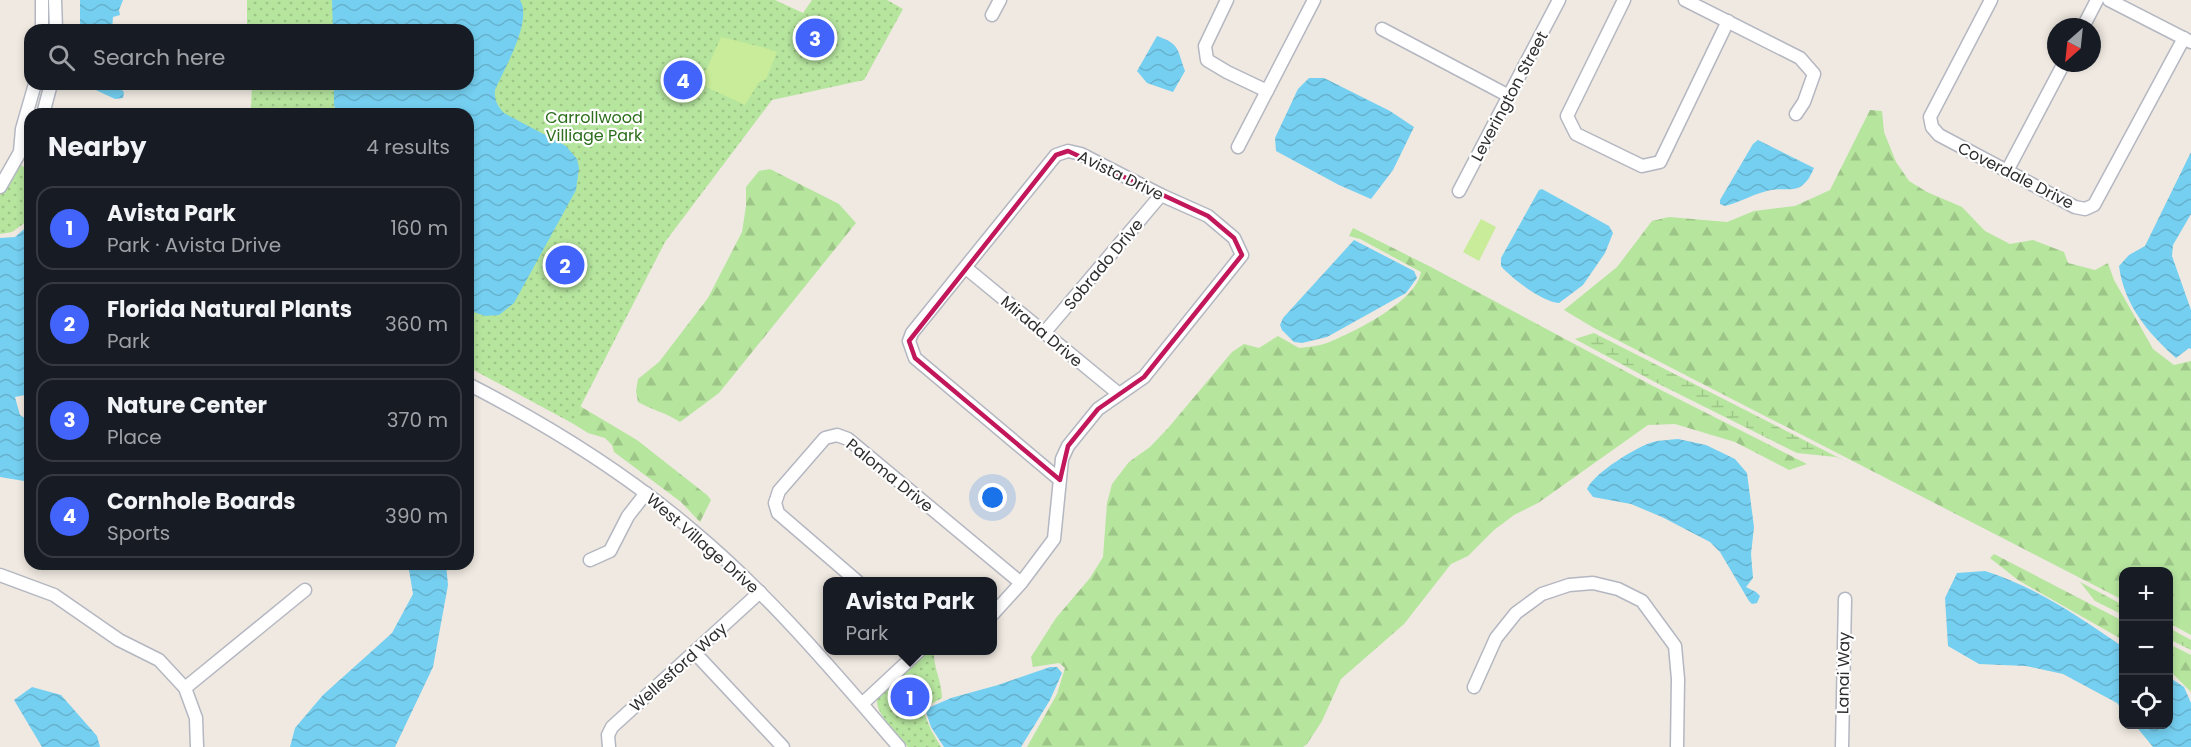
<!DOCTYPE html>
<html lang="en">
<head>
<meta charset="utf-8">
<style>
  body { margin:0; font-family:Poppins,sans-serif; background:#242831; color:#f1f3f6 }
  .controls { position:absolute; right:18px; bottom:18px; display:grid; overflow:hidden; border-radius:12px; box-shadow:0 3px 9px #0003 }
  .controls button { width:54px; height:54px; display:grid; place-items:center; padding:0; border:0; border-bottom:2px solid #363941; background:#171b24; color:#f1f3f6; font:30px sans-serif }
  .compass { position:absolute; left:2047px; top:18px; width:54px; height:54px; border-radius:50%; background:#171b24; box-shadow:0 3px 9px #0003; rotate:207deg }
  .you { position:absolute; left:993px; top:498px; width:21px; height:21px; margin:-15px; border:4px solid #fff; border-radius:50%; background:#1a73e8; box-shadow:0 0 0 9px #1a73e833 }
  .badge { display:grid; place-items:center; width:39px; height:39px; border-radius:50%; background:#4264fb; color:#fff; font-size:20px; font-weight:700 }
  .pin { position:absolute; translate:-50% -50%; border:3px solid #fff; box-shadow:0 2px 6px #0006 }
  .popup { position:absolute; left:823px; top:577px; width:174px; height:78px; box-sizing:border-box; display:grid; place-content:center; border-radius:12px; background:#171b24; filter:drop-shadow(0 2px 4px #0005); font-size:20px; white-space:nowrap; color:#9ea1a6 }
  .popup b { font-size:22px; color:#f1f3f6 }
  .popup::after { content:''; position:absolute; left:50%; top:100%; margin-left:-12px; border:12px solid transparent; border-top-color:#171b24 }
  .list { margin:0; padding:0; list-style:none }
  h2 { display:flex; justify-content:space-between; align-items:center; height:78px; margin:0; padding:0 24px; font-size:26px }
  h2 small { font-size:20px; font-weight:400; color:#9ea1a6 }
  .list li { display:grid; grid-template-columns:39px 1fr auto; gap:18px; align-items:center; box-sizing:border-box; height:84px; margin:0 12px 12px; padding:0 12px; border:2px solid #363941; border-radius:18px }
  .list b { display:block; font-size:22px; white-space:nowrap }
  .list p { margin:0; font-size:20px; white-space:nowrap; color:#9ea1a6 }
  .list em { font-size:20px; font-style:normal; color:#9ea1a6 }
  .icon { flex:none; width:33px; height:33px; fill:none; stroke:currentColor; stroke-width:2; stroke-linecap:round; stroke-linejoin:round }
  .map { position:relative; flex:none; width:2191px; height:747px; overflow:hidden }
  .search { position:absolute; background:#171b24; box-shadow:0 3px 9px #0003; left:24px; top:24px; width:450px; height:66px; display:flex; align-items:center; gap:15px; box-sizing:border-box; padding:0 21px; border-radius:18px; color:#9ea1a6; font-size:22px }
  .panel { position:absolute; background:#171b24; box-shadow:0 3px 9px #0003; left:24px; top:108px; width:450px; height:462px; border-radius:18px }
  .map>svg:first-child { display:block }
</style>
</head>
<body>
<div class="map">
<svg width="2191" height="747" viewBox="0 0 2191 747">
  <defs>
    <pattern id="forest-firs" width="22" height="20" patternUnits="userSpaceOnUse" patternTransform="scale(1.5)"><rect width="22" height="20" fill="#b6e59e"/><path d="M5 1l3.5 6h-7zM16 11l3.5 6h-7z" fill="#9dc588"/></pattern>
    <pattern id="wetland-marsh" width="20" height="14" patternUnits="userSpaceOnUse" patternTransform="scale(1.5)"><rect width="20" height="14" fill="#b6e59e"/><path d="M1 5h8M5 5V1M11 12h8M15 12V8" fill="none" stroke="#9dc588"/></pattern>
    <pattern id="park-dots" width="8" height="8" patternUnits="userSpaceOnUse" patternTransform="scale(1.5)"><rect width="8" height="8" fill="#b6e59e"/><path d="M2 2h.1M6 6h.1" fill="none" stroke="#9dc588" stroke-width="1.8" stroke-linecap="round"/></pattern>
    <pattern id="water-waves" width="16" height="10" patternUnits="userSpaceOnUse" patternTransform="scale(1.5)"><rect width="16" height="10" fill="#75cff0"/><path d="M0 5q4-4 8 0t8 0" fill="none" stroke="#66b2ce"/></pattern>
  </defs>
  <rect width="100%" height="100%" fill="#efe9e1"/>
  <g fill="url(#forest-firs)">
    <polygon points="1870,110 1882,111 1884,132 1896,162 1909,181 1927,192 1962,207 1985,231 2010,244 2033,240 2064,252 2068,263 2095,270 2108,263 2114,280 2153,349 2174,365 2191,361 2191,635 2169,623 2168,572 2124,572 2123,600 1594,328 1564,310 1617,267 1652,221 1669,217 1727,222 1754,211 1795,206 1830,190"/>
    <path d="M770 169 839 204 856 223 719 393 680 422C667 413 652 410 638 402L636 391 638 379 659 362 708 298 742 232 746 206V187L759 171Z"/>
    <path d="M1353 228 1429 266 1651 385 1807 464 1789 470 1735 442 1675 424 1648 425 1538 503 1514 515 1494 530 1468 556 1451 564 1404 624 1341 679 1322 721 1307 744 1303 747H1027L1057 694 1065 668 1059 663 1033 667 1031 657 1056 618 1090 578 1103 557 1107 503 1112 484 1129 462 1150 447 1169 427 1232 352 1244 344 1259 348 1278 336 1299 348C1308 347 1318 346 1327 343 1354 332 1416 302 1421 272L1360 239 1349 236Z"/>
    <polygon points="558,393 637,440 707,495 711,500 700,522 681,502 614,452 612,445 605,438 588,433 535,400"/>
    <polygon points="1994,554 2123,621 2123,640 2018,580 1990,558"/>
    <polygon points="2169,644 2191,655 2191,692 2169,670"/>
  </g>
  <g fill="url(#wetland-marsh)">
    <polygon points="1594,333 1845,461 1836,457 1797,453 1653,381 1575,339"/>
    <polygon points="2080,582 2123,605 2123,615 2095,601"/>
    <polygon points="2169,628 2191,640 2191,650 2169,639"/>
  </g>
  <g fill="url(#park-dots)">
    <polygon points="247,0 775,0 803,13 812,0 887,0 903,9 864,80 772,100 665,242 572,423 468,367 468,114 248,114 251,107 252,84 468,84 468,30 247,30"/>
    <polygon points="18,164 30,170 30,219 12,232 0,234 0,194"/>
    <path d="M930 651H934C933 667 942 682 942 698L929 705 924 713 931 730 941 747H908C899 736 875 714 877 699L926 652Z"/>
  </g>
  <g fill="#c9ec9a">
    <polygon points="721,37 762,47 777,52 766,79 759,82 745,105 700,84"/>
    <polygon points="681,66 692,70 684,94 673,90"/>
    <polygon points="1481,219 1496,227 1479,261 1463,252"/>
  </g>
  <g fill="url(#water-waves)">
    <polygon points="80,0 123,0 119,10 120,15 113,17 112,30 80,30"/>
    <path d="M332 0H520C533 21 504 69 495 90 494 99 497 106 504 113L566 146 577 159 579 168 576 190 514 303 499 315 485 316 468 310V114H337L334 105V84H468V30H333Z"/>
    <path d="M1157 36C1180 44 1177 49 1185 71L1173 92 1147 83 1137 71Z"/>
    <polygon points="1309,78 1324,78 1390,111 1414,127 1393,170 1371,199 1339,185 1276,151 1275,138 1298,89"/>
    <polygon points="83,84 115,84 124,92 123,98 115,99"/>
    <path d="M1758 140 1814 168C1811 175 1807 183 1800 187 1792 191 1780 188 1771 190 1755 193 1741 202 1725 206L1720 204V200L1753 144Z"/>
    <path d="M2191 152V214L2173 245 2172 256 2191 310V349L2189 348 2176 358C2148 333 2124 305 2119 266L2129 255 2145 246Z"/>
    <path d="M1542 189 1609 226 1613 233 1605 253 1583 285 1559 303C1543 302 1512 279 1501 266V258L1539 190Z"/>
    <polygon points="30,224 30,292 26,304 30,311 30,394 15,397 20,415 30,421 30,482 0,477 0,238 15,237"/>
    <polygon points="1354,240 1414,271 1417,278 1406,293 1327,337 1302,343 1294,342 1282,330 1280,325 1283,318"/>
    <path d="M1678 439 1706 445 1735 459 1747 473 1754 527 1751 554 1753 578 1746 587 1756 592 1760 596 1757 603 1752 604 1749 601 1720 552 1710 542 1662 517 1631 504 1593 497 1587 489C1594 473 1636 447 1653 442 1661 440 1670 440 1678 439Z"/>
    <polygon points="408,564 446,564 448,585 433,667 395,747 290,747 295,728 323,695 392,633 413,594"/>
    <path d="M1985 571C2036 587 2079 617 2123 647V711L2117 703 2063 674 2026 666 1979 664 1948 646 1945 598 1957 573Z"/>
    <polygon points="1050,667 1057,667 1062,673 1050,700 1021,747 944,747 931,727 926,712 928,708 951,698 998,685"/>
    <polygon points="2169,677 2184,687 2191,703 2191,747 2153,747 2135,725 2168,724"/>
    <polygon points="32,687 61,695 97,736 100,747 42,747 14,700"/>
  </g>
  <g fill="none" stroke-linecap="round" stroke-linejoin="round">
    <defs>
      <g id="minor">
        <polyline points="42,0 42,30"/>
        <polyline points="55,0 56,30"/>
        <polyline points="1227,0 1205,46 1207,60 1227,72 1267,91"/>
        <polyline points="1624,0 1567,116 1576,134 1642,166 1660,162 1728,21"/>
        <polyline points="1685,0 1800,58 1814,74 1804,102 1796,114"/>
        <polyline points="1991,0 1930,117 1932,127 1939,135 2075,207 2085,209 2094,205 2184,38"/>
        <polyline points="2109,0 2191,42"/>
        <polyline points="992,15 1000,0"/>
        <polyline points="2083,27 2097,0"/>
        <polyline points="1382,29 1509,96"/>
        <polyline points="43,114 51,84"/>
        <polyline points="1238,147 1314,0"/>
        <polyline points="2007,171 2064,63"/>
        <polyline points="0,187 20,152 22,129 35,84"/>
        <polyline points="1459,191 1559,0"/>
        <polyline points="966,268 1119,394"/>
        <polyline points="1044,333 1161,195"/>
        <path d="M468 384C548 425 624 472 692 530 769 594 834 672 899 747"/>
        <polyline points="590,560 610,551 628,516 646,493"/>
        <polyline points="0,575 54,595 119,640 159,660 185,688 196,718 197,747"/>
        <polyline points="858,582 778,513 775,503 779,491 825,438 837,435 848,439 1021,583"/>
        <polyline points="992,615 1021,583 1054,539 1062,459 1068,446 1098,409 1144,377 1242,255 1234,238 1208,216 1161,195 1081,154 1068,151 1056,155 912,333 909,341 915,358 1060,480"/>
        <polyline points="694,652 783,747"/>
        <polyline points="1474,687 1496,638 1516,613 1542,594 1569,585 1593,583 1618,589 1642,601 1675,646 1678,679 1677,747"/>
        <polyline points="185,688 305,590"/>
        <polyline points="862,704 920,650"/>
        <polyline points="609,747 608,735 612,727 760,592"/>
        <polyline points="1842,747 1845,599"/>
      </g>
    </defs>
    <use href="#minor" stroke="#b4b7c1" stroke-width="15"/>
    <use href="#minor" stroke="#fff" stroke-width="12"/>
  </g>
  <path fill="none" stroke="#c2185b" stroke-width="4.5" stroke-linejoin="round" d="M1068 151 1208 216 1234 238 1242 255 1144 377 1098 409 1068 446 1060 480 915 358 909 341 1056 155Z"/>
  <g text-anchor="middle" stroke-width="4.5" stroke-linejoin="round" paint-order="stroke">
    <g font-size="16" fill="#2e2e2e" stroke="#fff">
      <text transform="translate(1509 96) rotate(-62)" y="6">Leverington Street</text>
      <text transform="translate(1121 175) rotate(26)" y="6">Avista Drive</text>
      <text transform="translate(2016 175) rotate(27)" y="6">Coverdale Drive</text>
      <text transform="translate(1103 264) rotate(-50)" y="6">Sobrado Drive</text>
      <text transform="translate(1042 331) rotate(40)" y="6">Mirada Drive</text>
      <text transform="translate(890 475) rotate(39)" y="6">Paloma Drive</text>
      <text transform="translate(703 543) rotate(41)" y="6">West Village Drive</text>
      <text transform="translate(678 667) rotate(-42)" y="6">Wellesford Way</text>
      <text transform="translate(1843 673) rotate(-89)" y="6">Lanai Way</text>
    </g>
    <g font-size="16" fill="#2c6e1b" stroke="#fff">
      <text x="594" y="123">Carrollwood<tspan x="594" dy="18">Villiage Park</tspan></text>
    </g>
  </g>
</svg>
<div class="controls">
<button>+</button>
<button>−</button>
<button><svg class="icon" aria-label="locate" viewBox="0 0 24 24"><circle cx="12" cy="12" r="6"/><path d="M12 2v4M12 18v4M2 12h4M18 12h4"/></svg></button>
</div>
<svg class="compass" viewBox="-18 -18 36 36"><path d="M0-13l5 13h-10z" fill="#e53935"/><path d="M0 13l5-13h-10z" fill="#9ea1a6"/></svg>
<div class="you"></div>
<div class="pin badge" style="left:910px;top:697px">1</div>
<div class="popup"><b>Avista Park</b>Park</div>
<div class="pin badge" style="left:565px;top:265px">2</div>
<div class="pin badge" style="left:815px;top:38px">3</div>
<div class="pin badge" style="left:683px;top:80px">4</div>
<div class="search"><svg class="icon" aria-label="search" viewBox="0 0 24 24"><circle cx="10" cy="10" r="6"/><path d="M15 15l6 6"/></svg>Search here</div>
<section class="panel">
<h2>Nearby<small>4 results</small></h2>
<ul class="list">
<li><span class="badge">1</span><div><b>Avista Park</b><p>Park · Avista Drive</p></div><em>160 m</em></li>
<li><span class="badge">2</span><div><b>Florida Natural Plants</b><p>Park</p></div><em>360 m</em></li>
<li><span class="badge">3</span><div><b>Nature Center</b><p>Place</p></div><em>370 m</em></li>
<li><span class="badge">4</span><div><b>Cornhole Boards</b><p>Sports</p></div><em>390 m</em></li>
</ul>
</section>
</div>
</body>
</html>
